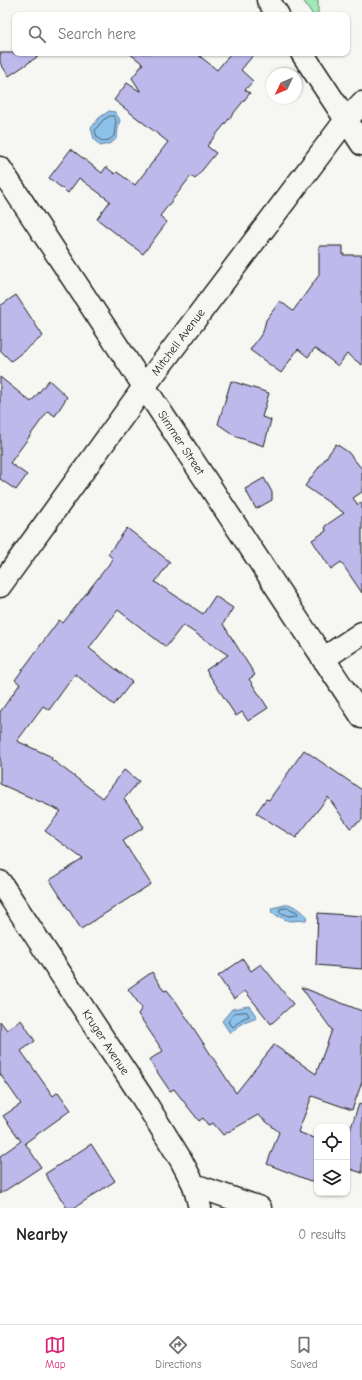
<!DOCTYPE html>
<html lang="en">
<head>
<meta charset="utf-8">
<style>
  body { margin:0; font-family:"Comic Neue",sans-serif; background:#f2f2f2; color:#202124 }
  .controls { position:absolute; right:12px; bottom:12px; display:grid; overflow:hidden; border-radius:8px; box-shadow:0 1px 3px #0004 }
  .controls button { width:36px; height:36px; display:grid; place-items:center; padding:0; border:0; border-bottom:1px solid #e0e0e0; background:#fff; color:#202124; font:20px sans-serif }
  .compass { position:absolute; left:266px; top:68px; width:36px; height:36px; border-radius:50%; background:#fff; box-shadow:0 1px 3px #0004; rotate:226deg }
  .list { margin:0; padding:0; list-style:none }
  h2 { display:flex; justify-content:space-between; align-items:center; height:52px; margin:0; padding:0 16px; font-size:17px }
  h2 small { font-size:13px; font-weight:400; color:#757577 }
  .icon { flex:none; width:22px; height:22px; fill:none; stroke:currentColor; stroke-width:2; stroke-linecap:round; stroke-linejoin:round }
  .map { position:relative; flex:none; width:362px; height:1208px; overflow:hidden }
  .search { position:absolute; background:#fff; box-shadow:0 1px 3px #0004; left:12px; right:12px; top:12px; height:44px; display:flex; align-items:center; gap:10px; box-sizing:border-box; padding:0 14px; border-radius:8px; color:#757577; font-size:15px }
  .sheet { height:116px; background:#fff }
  nav { display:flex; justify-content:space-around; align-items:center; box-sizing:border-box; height:56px; border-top:1px solid #e0e0e0; background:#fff; font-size:11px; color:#757577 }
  nav a { display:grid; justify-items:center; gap:2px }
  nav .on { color:#db2777 }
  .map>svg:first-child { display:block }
</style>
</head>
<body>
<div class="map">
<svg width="362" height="1208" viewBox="0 0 362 1208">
  <rect width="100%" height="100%" fill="#f6f6f2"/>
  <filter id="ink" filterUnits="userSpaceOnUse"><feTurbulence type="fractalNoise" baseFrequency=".025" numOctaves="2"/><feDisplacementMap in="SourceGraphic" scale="8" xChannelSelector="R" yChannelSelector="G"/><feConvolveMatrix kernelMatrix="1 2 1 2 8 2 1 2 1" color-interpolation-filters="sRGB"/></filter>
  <g filter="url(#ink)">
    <polygon fill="#a1e9b6" stroke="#5e8269" points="303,0 318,0 318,15 313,15"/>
    <g fill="#8dc1ea" stroke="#607f98">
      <path d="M109 111 115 112 120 120C115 136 122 142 100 146L94 139 91 128 99 118Z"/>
      <polygon points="289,904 299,909 307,916 306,920 289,921 271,913 272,908"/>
      <polygon points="249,1006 257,1017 244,1022 230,1033 222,1021 232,1009"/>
    </g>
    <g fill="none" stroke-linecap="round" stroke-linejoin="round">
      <g stroke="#495e6e" stroke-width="1">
        <polygon points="110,116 114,116 116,121 114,136 109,140 102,141 97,137 95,130 102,121"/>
        <polygon points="288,908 297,912 298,915 289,916 279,912 280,909"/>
        <polygon points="247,1012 249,1016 242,1019 233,1027 228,1022 234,1013"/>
      </g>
    </g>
    <g fill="#beb9eb" stroke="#1c1c1c">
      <polygon points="0,53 43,53 9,76 0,63"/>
      <polygon points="129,53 196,53 217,70 231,53 255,53 241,70 253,81 245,90 250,93 207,146 216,153 195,179 191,176 160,216 167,222 143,254 97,219 110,201 79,178 68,193 49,178 71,149 102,173 106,167 115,174 117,172 135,185 168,142 114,100 127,83 141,92 132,78 143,64"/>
      <polygon points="319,246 343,246 343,255 362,255 362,365 347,354 338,366 315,348 308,357 298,349 281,373 250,350 263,332 266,320 280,301 293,311 319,275"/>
      <polygon points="16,295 43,336 11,361 0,350 0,306"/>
      <polygon points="0,377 31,402 49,380 67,397 55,416 48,411 10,463 27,475 16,490 0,479"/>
      <polygon points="231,381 269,393 262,417 271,420 264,446 237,437 218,424"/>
      <polygon points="336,444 348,452 362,469 362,492 353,498 358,505 362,502 362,593 341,562 331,569 312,540 326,531 325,526 344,513 305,486"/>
      <polygon points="264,478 272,492 272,500 256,509 245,489"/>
      <polygon points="127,528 170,562 155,582 203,614 215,596 233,608 223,624 255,675 249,679 268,708 248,721 242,712 236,716 206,670 228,655 183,625 166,647 118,610 89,648 132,682 114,705 75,674 49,710 43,706 17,741 52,757 51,759 103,798 124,770 139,781 124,799 144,827 123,841 151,884 81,929 50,880 83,859 45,831 61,811 0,784 0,712 20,684 15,680 59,620 63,623 113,559 108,554"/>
      <polygon points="304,750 362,790 362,820 350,828 328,797 296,838 256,813 266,799 269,800"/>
      <polygon points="318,913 362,916 362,969 316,965"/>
      <polygon points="243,959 251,971 261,964 293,1004 271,1024 245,991 234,999 218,976"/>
      <polygon points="152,972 164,991 167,990 175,1000 236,1093 274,1045 316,1074 332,1030 301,987 362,1011 362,1082 352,1110 312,1096 298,1132 317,1139 317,1172 313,1182 267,1164 279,1132 258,1115 223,1135 213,1123 208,1125 203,1118 199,1121 174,1089 170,1091 149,1060 163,1051 138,1014 142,1008 128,989"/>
      <polygon points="21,1020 35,1041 21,1051 53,1096 58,1092 71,1110 25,1143 41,1167 0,1194 0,1156 21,1141 3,1116 21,1104 0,1074 0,1021 7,1030"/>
      <polygon points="359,1104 362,1105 362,1173 347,1168 347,1139"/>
      <polygon points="91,1144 115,1181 74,1208 67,1208 45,1174"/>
    </g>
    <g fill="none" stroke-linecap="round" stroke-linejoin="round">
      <defs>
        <g id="street">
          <polyline points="268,0 278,15"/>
          <polyline points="302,53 362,144"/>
          <path id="s1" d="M0 168 362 717"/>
          <path id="s2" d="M0 586 144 387 346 120 362 103"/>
          <polyline points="323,659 362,633"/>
          <path id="s3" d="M0 882 142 1097 181 1160 194 1185 200 1208"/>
          <polyline points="194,1185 260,1208"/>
        </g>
      </defs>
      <use href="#street" stroke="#1c1c1c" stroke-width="25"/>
      <use href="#street" stroke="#f6f6f2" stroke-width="22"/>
    </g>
  </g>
  <g text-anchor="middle" stroke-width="3" stroke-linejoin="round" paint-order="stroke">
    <g font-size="12" fill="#1c1c1c" stroke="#f6f6f2">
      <text dy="4" stroke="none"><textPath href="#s2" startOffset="302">Mitchell Avenue</textPath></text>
      <text dy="4" stroke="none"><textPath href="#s1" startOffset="329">Simmer Street</textPath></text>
      <text dy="4" stroke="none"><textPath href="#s3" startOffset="192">Kruger Avenue</textPath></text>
    </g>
  </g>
</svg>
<div class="controls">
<button><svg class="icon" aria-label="locate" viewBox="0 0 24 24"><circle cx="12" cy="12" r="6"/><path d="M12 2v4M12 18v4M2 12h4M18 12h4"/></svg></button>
<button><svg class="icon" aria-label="layers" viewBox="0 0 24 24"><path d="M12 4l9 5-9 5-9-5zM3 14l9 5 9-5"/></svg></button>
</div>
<svg class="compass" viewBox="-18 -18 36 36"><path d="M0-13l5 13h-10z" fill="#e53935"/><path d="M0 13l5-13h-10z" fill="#757577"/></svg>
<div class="search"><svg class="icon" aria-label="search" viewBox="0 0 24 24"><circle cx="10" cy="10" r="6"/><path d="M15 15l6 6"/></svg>Search here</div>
</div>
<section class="sheet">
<h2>Nearby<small>0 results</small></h2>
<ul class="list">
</ul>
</section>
<nav>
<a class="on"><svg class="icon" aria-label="map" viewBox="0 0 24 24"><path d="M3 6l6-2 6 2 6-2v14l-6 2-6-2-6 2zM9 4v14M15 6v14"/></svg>Map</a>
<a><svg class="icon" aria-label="directions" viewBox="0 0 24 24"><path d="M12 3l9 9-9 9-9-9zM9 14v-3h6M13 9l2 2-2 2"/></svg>Directions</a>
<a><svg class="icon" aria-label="saved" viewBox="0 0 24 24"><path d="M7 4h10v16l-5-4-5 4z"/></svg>Saved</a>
</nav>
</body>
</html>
